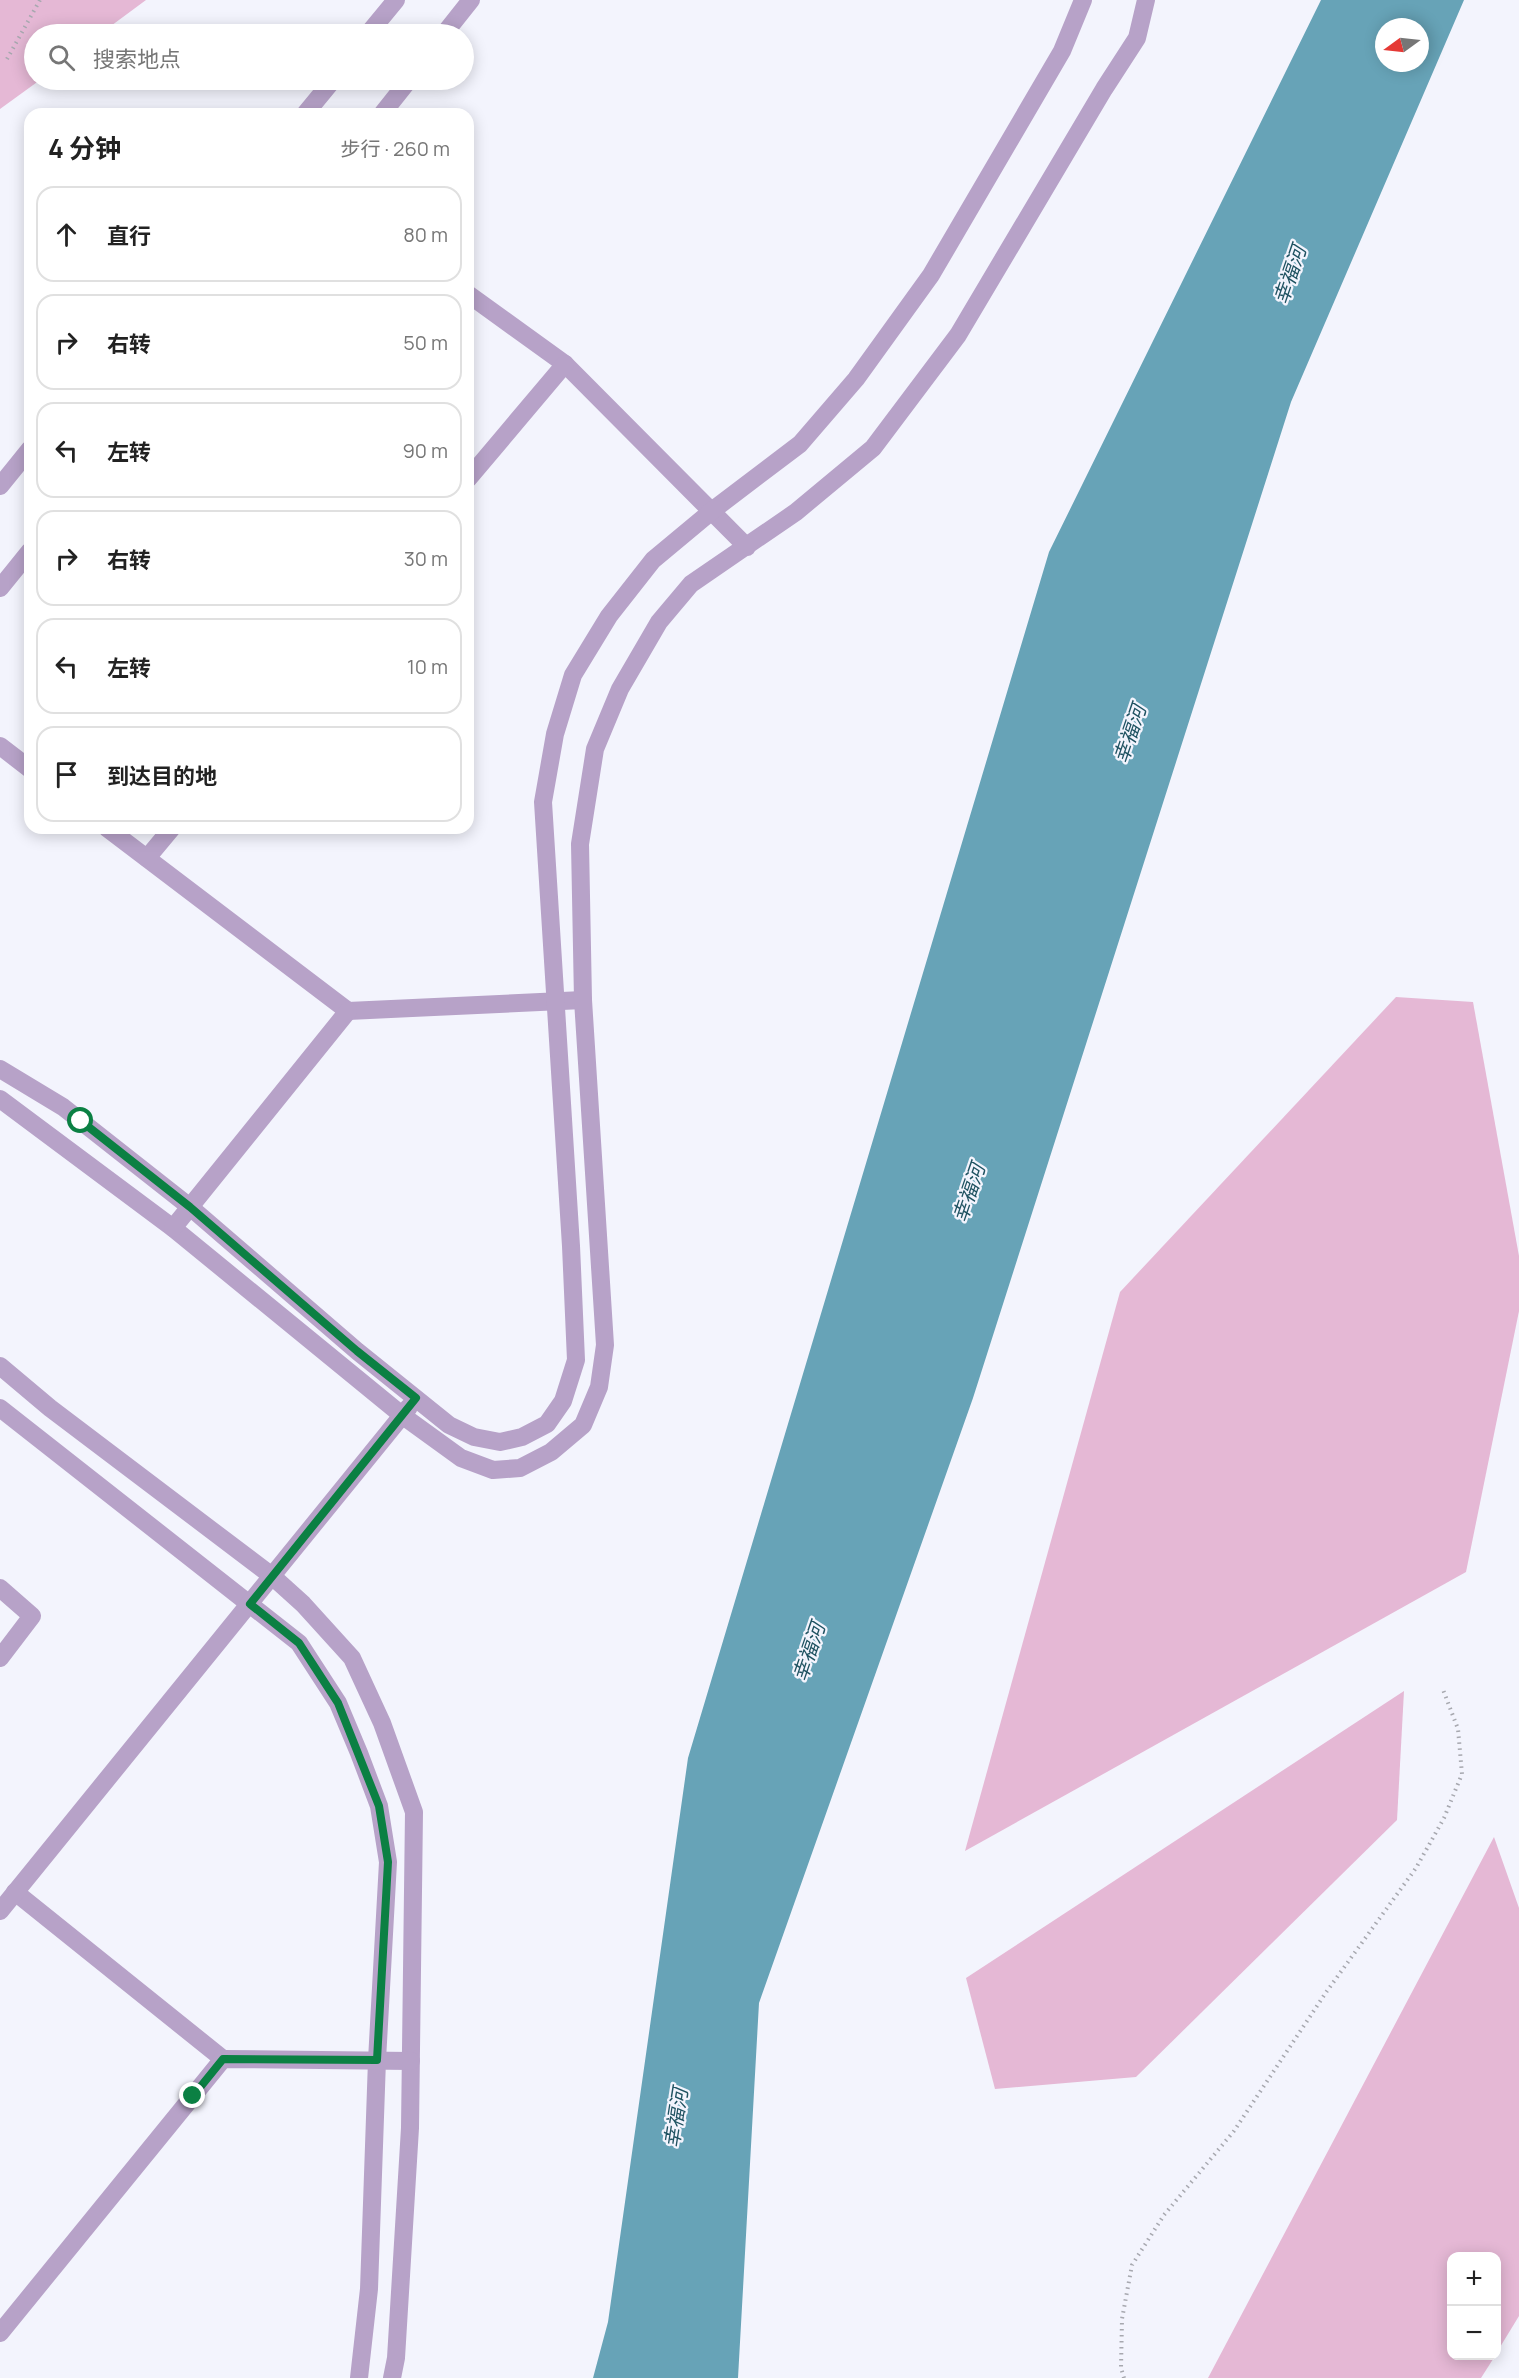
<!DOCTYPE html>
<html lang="zh">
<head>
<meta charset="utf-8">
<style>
  body { margin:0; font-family:Manrope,"Noto Sans SC",sans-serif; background:#f6f6f6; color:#222 }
  .controls { position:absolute; right:18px; bottom:18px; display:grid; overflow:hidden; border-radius:12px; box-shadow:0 3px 15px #0003 }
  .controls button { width:54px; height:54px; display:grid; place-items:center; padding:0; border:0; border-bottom:2px solid #e0e0e0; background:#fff; color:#222; font:30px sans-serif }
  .compass { position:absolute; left:1375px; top:18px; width:54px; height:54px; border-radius:50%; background:#fff; box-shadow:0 3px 15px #0003; rotate:255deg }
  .stop { position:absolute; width:18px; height:18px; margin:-14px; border:4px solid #0b8043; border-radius:50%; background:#fff }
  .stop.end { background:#0b8043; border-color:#fff; box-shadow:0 2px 6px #0008 }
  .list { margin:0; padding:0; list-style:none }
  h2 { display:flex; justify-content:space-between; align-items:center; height:78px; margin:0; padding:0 24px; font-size:26px }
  h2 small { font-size:20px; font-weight:400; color:#767676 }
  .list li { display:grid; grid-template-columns:39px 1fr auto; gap:18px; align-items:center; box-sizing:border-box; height:96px; margin:0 12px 12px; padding:0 12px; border:2px solid #e0e0e0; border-radius:18px }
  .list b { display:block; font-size:22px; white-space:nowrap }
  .list em { font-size:20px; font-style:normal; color:#767676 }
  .icon { flex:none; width:33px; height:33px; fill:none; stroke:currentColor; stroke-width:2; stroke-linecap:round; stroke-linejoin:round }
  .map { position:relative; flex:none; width:1519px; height:2378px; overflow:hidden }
  .search { position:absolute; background:#fff; box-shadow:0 3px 15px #0003; left:24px; top:24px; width:450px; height:66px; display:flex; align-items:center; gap:15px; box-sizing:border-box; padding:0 21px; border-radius:33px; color:#767676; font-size:22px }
  .panel { position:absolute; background:#fff; box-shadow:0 3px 15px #0003; left:24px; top:108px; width:450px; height:726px; border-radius:18px }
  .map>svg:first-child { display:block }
</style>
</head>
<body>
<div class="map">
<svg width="1519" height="2378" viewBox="0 0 1519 2378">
  <rect width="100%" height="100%" fill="#f3f4fd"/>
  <g fill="#e5b8d5">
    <polygon points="0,0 146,0 100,34 34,34 34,80 40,80 0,109"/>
    <polygon points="1396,997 1473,1002 1519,1256 1519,1311 1466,1572 965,1851 1120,1292"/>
    <polygon points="1404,1691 1397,1820 1136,2077 995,2089 966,1978"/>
    <polygon points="1494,1837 1519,1908 1519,2316 1497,2352 1496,2256 1452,2256 1452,2356 1495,2356 1481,2378 1208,2378"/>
  </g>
  <path fill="#67a3b7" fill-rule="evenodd" d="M1321 0H1464L1291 402 973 1398 759 2003 738 2378H593L608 2322 688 1758 1049 552ZM1384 27H1420V63H1384Z"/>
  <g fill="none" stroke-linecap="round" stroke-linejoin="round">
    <g stroke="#a7a8af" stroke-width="4" stroke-dasharray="1.5 4.5" stroke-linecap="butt">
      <polyline points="7,59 40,0"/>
      <polyline points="1124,2378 1121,2368 1122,2319 1132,2265 1164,2215 1234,2131 1327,1991 1416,1868 1444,1818 1462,1774 1458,1729 1442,1687"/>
    </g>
    <g stroke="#b7a2c8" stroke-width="18">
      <polyline points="368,34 396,0"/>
      <polyline points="444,34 471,0"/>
      <polyline points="305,114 333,80"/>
      <polyline points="382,114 409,80"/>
      <polyline points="468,294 565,364 747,547"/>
      <polyline points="468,479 565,364"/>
      <polyline points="0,486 30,449"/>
      <polyline points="0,588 30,551"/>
      <polyline points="0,746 30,769"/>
      <polyline points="107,828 348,1011 583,1000"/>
      <polyline points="147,858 172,828"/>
      <polyline points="0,1069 63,1107 190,1207 357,1351 449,1425 474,1437 500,1442 522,1437 547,1424 563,1401 576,1360 571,1246 543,802 555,734 573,675 609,616 653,560 713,510 800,444 856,379 931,275 1062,51 1083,0"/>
      <polyline points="0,1099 173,1228 403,1416 461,1458 493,1470 520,1468 551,1452 583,1425 599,1387 605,1345 583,1000 580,844 595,749 620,689 659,622 691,584 796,512 873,448 958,335 1104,89 1137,38 1146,0"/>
      <polyline points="173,1228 348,1011"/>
      <polyline points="0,1366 50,1408 272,1576 303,1604 352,1658 382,1723 414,1812 410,2128 396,2358 392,2378"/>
      <polyline points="0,1408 299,1643 338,1703 359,1753 379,1806 388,1862 377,2060 369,2289 359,2378"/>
      <polyline points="0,1588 32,1616 0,1658"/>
      <polyline points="15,1892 223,2059"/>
      <polyline points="0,1911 409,1407"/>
      <polyline points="0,2333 223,2059 411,2061"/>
    </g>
  </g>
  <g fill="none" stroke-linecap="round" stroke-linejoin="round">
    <polyline stroke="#0b8043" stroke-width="8" points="81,1121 190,1207 357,1351 416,1398 250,1604 299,1643 338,1703 379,1806 388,1862 377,2060 223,2059 193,2096"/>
  </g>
  <g text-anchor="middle" stroke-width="4.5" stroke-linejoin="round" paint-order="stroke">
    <g font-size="20" font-style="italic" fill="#1f5261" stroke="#f3f4fd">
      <text transform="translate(1290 275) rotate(-71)" y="7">幸福河</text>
      <text transform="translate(1130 734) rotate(-71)" y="7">幸福河</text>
      <text transform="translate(969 1193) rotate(-71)" y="7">幸福河</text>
      <text transform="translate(809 1652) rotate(-71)" y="7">幸福河</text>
      <text transform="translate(676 2118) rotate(-81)" y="7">幸福河</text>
    </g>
  </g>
</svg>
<div class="controls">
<button>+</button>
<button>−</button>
</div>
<svg class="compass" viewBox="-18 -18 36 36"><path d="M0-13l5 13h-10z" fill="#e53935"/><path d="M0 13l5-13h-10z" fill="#767676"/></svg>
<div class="stop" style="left:81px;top:1121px"></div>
<div class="stop end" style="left:193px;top:2096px"></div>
<div class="search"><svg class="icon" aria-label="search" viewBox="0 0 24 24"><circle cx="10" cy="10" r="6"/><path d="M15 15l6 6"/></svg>搜索地点</div>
<section class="panel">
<h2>4 分钟<small>步行 · 260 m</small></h2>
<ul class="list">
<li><svg class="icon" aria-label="ahead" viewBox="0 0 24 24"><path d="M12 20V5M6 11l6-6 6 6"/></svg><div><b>直行</b></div><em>80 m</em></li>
<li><svg class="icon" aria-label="right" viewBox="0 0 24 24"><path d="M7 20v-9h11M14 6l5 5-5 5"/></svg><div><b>右转</b></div><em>50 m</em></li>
<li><svg class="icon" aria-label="left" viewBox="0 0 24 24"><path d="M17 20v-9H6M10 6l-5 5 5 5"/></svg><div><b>左转</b></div><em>90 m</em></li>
<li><svg class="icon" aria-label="right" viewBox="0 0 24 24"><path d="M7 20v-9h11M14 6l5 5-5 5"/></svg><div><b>右转</b></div><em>30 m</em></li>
<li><svg class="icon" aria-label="left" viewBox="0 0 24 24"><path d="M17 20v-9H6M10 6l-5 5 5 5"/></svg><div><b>左转</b></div><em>10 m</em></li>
<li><svg class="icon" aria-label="arrive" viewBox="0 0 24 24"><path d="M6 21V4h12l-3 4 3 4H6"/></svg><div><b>到达目的地</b></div></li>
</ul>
</section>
</div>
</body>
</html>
